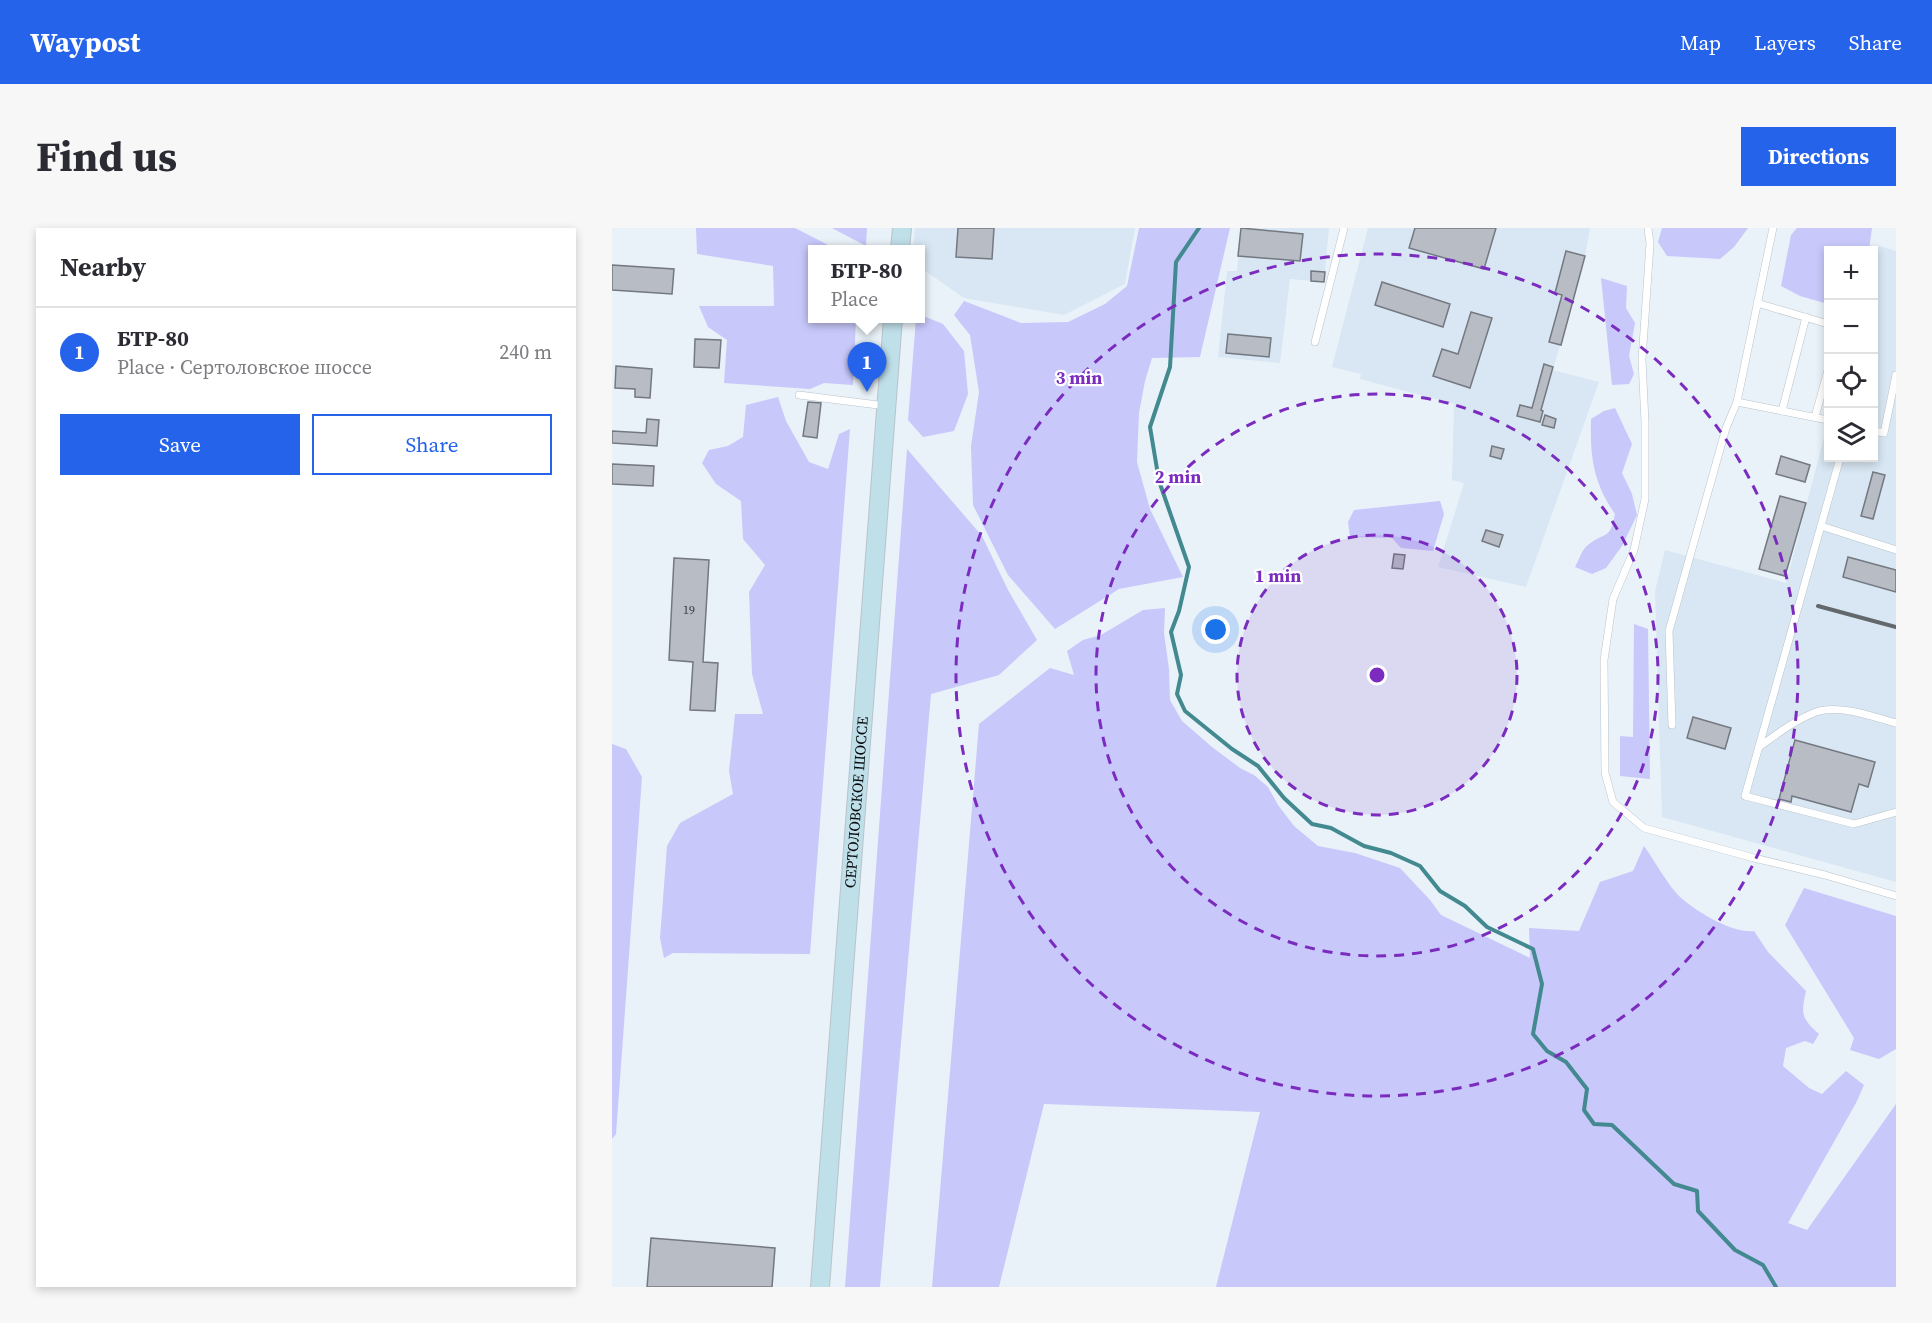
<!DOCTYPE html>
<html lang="en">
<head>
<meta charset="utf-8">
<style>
  body { margin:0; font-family:"Source Serif 4",serif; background:#f7f7f7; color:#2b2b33 }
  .controls { position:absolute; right:18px; top:18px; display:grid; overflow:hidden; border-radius:0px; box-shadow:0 3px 9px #0003 }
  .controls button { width:54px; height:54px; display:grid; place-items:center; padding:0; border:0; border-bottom:2px solid #e1e1e2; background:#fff; color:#2b2b33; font:30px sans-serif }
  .you { position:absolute; left:604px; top:402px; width:21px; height:21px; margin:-15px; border:4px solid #fff; border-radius:50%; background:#1a73e8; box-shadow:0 0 0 9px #1a73e833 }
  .badge { display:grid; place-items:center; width:39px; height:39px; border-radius:50%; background:#2563eb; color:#fff; font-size:20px; font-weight:700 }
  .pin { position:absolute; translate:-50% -50px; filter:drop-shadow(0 2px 3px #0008) }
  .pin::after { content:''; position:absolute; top:32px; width:21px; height:18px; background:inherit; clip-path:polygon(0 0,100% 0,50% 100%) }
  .popup { position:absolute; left:196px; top:17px; width:117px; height:78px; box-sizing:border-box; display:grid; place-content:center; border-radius:0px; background:#fff; filter:drop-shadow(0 2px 4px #0005); font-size:20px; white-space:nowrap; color:#7c7c81 }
  .popup b { font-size:22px; color:#2b2b33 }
  .popup::after { content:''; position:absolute; left:50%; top:100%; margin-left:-12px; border:12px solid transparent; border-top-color:#fff }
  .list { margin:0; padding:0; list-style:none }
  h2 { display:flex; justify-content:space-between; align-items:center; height:78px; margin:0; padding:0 24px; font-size:26px }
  h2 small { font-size:20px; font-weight:400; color:#7c7c81 }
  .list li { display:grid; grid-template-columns:39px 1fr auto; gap:18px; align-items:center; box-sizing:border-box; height:90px; padding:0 24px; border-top:2px solid #e1e1e2 }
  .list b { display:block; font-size:22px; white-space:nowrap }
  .list p { margin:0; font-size:20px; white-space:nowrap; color:#7c7c81 }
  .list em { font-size:20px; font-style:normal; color:#7c7c81 }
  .actions { display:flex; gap:12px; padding:18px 24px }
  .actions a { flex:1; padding:14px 0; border:2px solid #2563eb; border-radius:0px; text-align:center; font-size:21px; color:#2563eb }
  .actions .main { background:#2563eb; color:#fff }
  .icon { flex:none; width:33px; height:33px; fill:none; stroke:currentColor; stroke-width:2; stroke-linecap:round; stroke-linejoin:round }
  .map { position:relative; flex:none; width:1284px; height:1059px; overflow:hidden; border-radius:0px }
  header { display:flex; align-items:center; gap:36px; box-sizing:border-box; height:84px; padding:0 30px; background:#2563eb; color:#fff }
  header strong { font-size:28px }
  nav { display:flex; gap:33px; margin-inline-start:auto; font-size:21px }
  .intro { display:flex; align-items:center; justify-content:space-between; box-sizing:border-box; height:144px; padding:0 36px }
  h1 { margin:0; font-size:42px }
  .button { padding:15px 27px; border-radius:0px; background:#2563eb; color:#fff; font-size:21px; font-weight:700 }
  main { display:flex; gap:36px; padding:0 36px }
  aside { flex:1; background:#fff; border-radius:0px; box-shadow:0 3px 9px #0003 }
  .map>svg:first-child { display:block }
</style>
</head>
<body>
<header>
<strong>Waypost</strong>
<nav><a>Map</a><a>Layers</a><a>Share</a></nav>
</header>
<div class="intro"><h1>Find us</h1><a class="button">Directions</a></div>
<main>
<aside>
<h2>Nearby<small></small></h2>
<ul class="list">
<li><span class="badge">1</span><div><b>БТР-80</b><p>Place · Сертоловское шоссе</p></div><em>240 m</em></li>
</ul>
<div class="actions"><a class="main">Save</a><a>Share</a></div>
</aside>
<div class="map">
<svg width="1284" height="1059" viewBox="0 0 1284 1059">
  <rect width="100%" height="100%" fill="#e9f2f9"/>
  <g fill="#d8e7f3">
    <polygon points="303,0 523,0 513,56 452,87 352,70 309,40 309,21 301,21"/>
    <polygon points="629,0 717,0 712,54 678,51 668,135 606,129 615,43 625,43"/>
    <polygon points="756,0 978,0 973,28 941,142 987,154 914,359 826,339 852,255 840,252 842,176 748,151 749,146 720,139"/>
    <polygon points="1263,17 1284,23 1284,654 1050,589 1043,363 1053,322 1174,355 1216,194 1216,230 1262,230 1262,25"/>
  </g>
  <g fill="#c8c8fb">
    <polygon points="84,0 183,0 224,21 201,21 201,90 244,91 241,157 212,155 198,161 112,155 115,112 96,99 87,78 162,78 161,38 85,26"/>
    <polygon points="220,0 255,0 254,18"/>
    <polygon points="527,0 618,0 588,129 540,130 533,153 527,185 525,234 538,281 571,349 507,361 443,401 396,347 361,277 359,218 367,164 358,107 342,87 352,73 409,95 456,94 493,76 515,58"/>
    <polygon points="1050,0 1136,0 1122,19 1108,31 1055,28 1046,14"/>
    <polygon points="1185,0 1260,0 1257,22 1216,22 1216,76 1188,68 1169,58 1179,7"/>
    <polygon points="989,50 1015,58 1014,80 1023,95 1017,128 1022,146 1017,156 1000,157"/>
    <polygon points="309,87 331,96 352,123 356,166 342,203 311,209 296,192 304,91 309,90"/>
    <polygon points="166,169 174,193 197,234 216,241 227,206 238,201 198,726 61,725 52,730 48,710 55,618 68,595 121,566 117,543 123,486 151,486 140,446 137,364 153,337 131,311 129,273 104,256 90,235 97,222 116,218 131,209 134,177"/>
    <path d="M1003 180 1020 216 1010 245 1020 266 1025 287 1010 318 994 340 980 346 963 339C967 332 970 321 976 317 993 303 998 313 1003 286 981 254 978 229 979 191L992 183Z"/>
    <polygon points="295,221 370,308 396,362 425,412 387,447 319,466 268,1059 233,1059"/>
    <polygon points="828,273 832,286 821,323 789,320 780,310 738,309 736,294 742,282"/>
    <path d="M553 380 552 405 557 441 558 472 570 493 600 519 628 540 642 547 656 559 666 577 682 598 706 618 743 625 788 640 818 672 829 687 918 730 917 700 967 703 988 654 1021 643 1032 618C1043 633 1055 656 1067 668 1083 683 1121 706 1142 703L1156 724 1194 763C1189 786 1189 790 1207 806L1201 816 1193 813 1174 820 1171 838 1197 860 1210 866 1234 843 1252 857 1244 875 1176 995 1195 1002 1284 876V1059H604L648 884 432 876 387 1059H320L367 496 438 440 462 447 455 423 471 412 489 407 531 382Z"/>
    <polygon points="1022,396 1036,401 1038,551 1008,548 1008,508 1021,509"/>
    <polygon points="0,516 14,521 30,549 4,906 0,911"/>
    <polygon points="1192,660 1284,688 1284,821 1267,831 1238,822 1242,810 1173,697"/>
  </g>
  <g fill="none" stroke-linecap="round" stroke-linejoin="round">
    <polyline stroke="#438990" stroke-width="4" points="587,0 564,34 558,139 538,199 547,253 577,339 567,383 559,404 569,447 565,466 573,483 620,521 646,538 672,570 700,596 719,600 752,618 779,625 808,638 828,663 853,678 875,699 921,721 930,756 921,806 935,823 954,834 975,861 972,882 982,896 1000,897 1062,956 1085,963 1086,983 1123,1022 1151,1037 1164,1059"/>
  </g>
  <g fill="#b7bcc5" stroke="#747880" stroke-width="1.5">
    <polygon points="346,0 382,0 380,31 344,29"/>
    <polygon points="629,0 691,6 688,33 626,28"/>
    <polygon points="803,0 884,0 872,41 797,20"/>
    <polygon points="954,23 973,28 949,117 937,114 950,67 943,65"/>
    <polygon points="0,37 62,41 60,66 0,62"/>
    <polygon points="699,43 713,44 712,54 699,53"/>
    <polygon points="770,54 838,76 831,99 763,77"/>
    <polygon points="859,84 880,90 858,160 821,148 830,121 846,126"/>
    <polygon points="616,106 659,110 657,129 614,125"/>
    <polygon points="83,111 109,112 107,140 82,139"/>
    <polygon points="932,136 941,139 929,182 931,183 928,194 905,188 908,177 920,180"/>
    <polygon points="4,138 40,141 38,170 23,169 23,161 3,160"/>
    <polygon points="196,174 209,175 205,210 191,208"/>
    <polygon points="933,187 944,191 942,200 930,197"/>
    <polygon points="35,191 47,192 45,218 0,215 0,203 34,205"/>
    <polygon points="880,218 892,221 889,231 878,228"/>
    <polygon points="1169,228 1198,237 1193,254 1164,246"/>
    <polygon points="0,236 42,238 41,258 0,256"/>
    <polygon points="1261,244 1273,247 1261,291 1249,288"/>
    <polygon points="1168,268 1194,275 1173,348 1147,341"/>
    <polygon points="874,302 891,307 887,319 870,313"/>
    <polygon points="782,326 793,327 791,341 780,340"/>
    <polygon points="1236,329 1284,342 1284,364 1231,349"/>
    <polygon points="62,330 97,332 91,434 106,435 103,483 78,482 81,434 57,432"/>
    <polygon points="1081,489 1119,500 1113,521 1075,510"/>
    <polygon points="1183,512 1263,534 1256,559 1247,556 1239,584 1180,568 1179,574 1167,571"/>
    <polygon points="39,1010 163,1020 160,1059 35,1059"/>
  </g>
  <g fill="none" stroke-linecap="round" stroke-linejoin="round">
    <defs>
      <g id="lane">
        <polyline points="1036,0 1038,16 1030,132 1033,194 1033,271 1022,322 1001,371 992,432 993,545 1001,574 1032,600 1142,630 1213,647 1284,668"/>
        <polyline points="1161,0 1125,174 1216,192"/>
        <polyline points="1145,75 1216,96"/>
        <polyline points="703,114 732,0"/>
        <polyline points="187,167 274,178"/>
        <polyline points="1170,183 1194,89"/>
        <polyline points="1203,189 1216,142"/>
        <polyline points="1262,203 1272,205 1284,147"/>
        <polyline points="1228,230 1133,568 1242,596 1284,584"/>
        <polyline points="1209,298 1284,322"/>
        <polyline points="1060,497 1057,403 1114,200 1125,174"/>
        <path d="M1147 519C1165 506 1183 492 1204 484 1227 476 1262 489 1284 495"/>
      </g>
      <g id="secondary">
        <polyline points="288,21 290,0"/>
        <path id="s1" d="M208 1059 281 90"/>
      </g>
    </defs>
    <use href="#lane" stroke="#bac3ca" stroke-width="8"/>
    <use href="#secondary" stroke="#bac3ca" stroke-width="20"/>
    <use href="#lane" stroke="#fff" stroke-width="7"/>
    <use href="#secondary" stroke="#bfdfe9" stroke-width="18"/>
    <polyline stroke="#63686c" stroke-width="4" points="1206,378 1284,399"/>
  </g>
  <circle cx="765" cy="447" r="140" fill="#7b2cbf" fill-opacity=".12"/>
  <g fill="none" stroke="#7b2cbf" stroke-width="3" stroke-dasharray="10 8">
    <circle cx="765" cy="447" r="140"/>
    <circle cx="765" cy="447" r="281"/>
    <circle cx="765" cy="447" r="421"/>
  </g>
  <g text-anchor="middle" stroke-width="4.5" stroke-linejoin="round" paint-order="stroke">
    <g font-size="12" fill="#34383c">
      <text x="77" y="386">19</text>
    </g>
    <g font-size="15" fill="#090c0e" stroke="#fff">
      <text dy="5" stroke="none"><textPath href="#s1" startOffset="486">СЕРТОЛОВСКОЕ ШОССЕ</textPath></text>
    </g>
  </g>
  <circle cx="765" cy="447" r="9" fill="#7b2cbf" stroke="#fff" stroke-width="3"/>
  <g font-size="18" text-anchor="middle" font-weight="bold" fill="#7b2cbf" stroke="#fff" stroke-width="4.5" stroke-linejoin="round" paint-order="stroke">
    <text x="467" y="156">3 min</text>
    <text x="566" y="255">2 min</text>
    <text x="666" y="354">1 min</text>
  </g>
</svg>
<div class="controls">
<button>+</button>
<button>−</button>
<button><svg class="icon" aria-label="locate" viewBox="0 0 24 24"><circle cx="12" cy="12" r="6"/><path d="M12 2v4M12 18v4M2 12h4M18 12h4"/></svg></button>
<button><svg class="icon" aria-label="layers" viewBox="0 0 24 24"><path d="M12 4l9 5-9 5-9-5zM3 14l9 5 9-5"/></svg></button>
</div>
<div class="you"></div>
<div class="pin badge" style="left:255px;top:164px">1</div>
<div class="popup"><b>БТР-80</b>Place</div>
</div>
</main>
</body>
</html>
